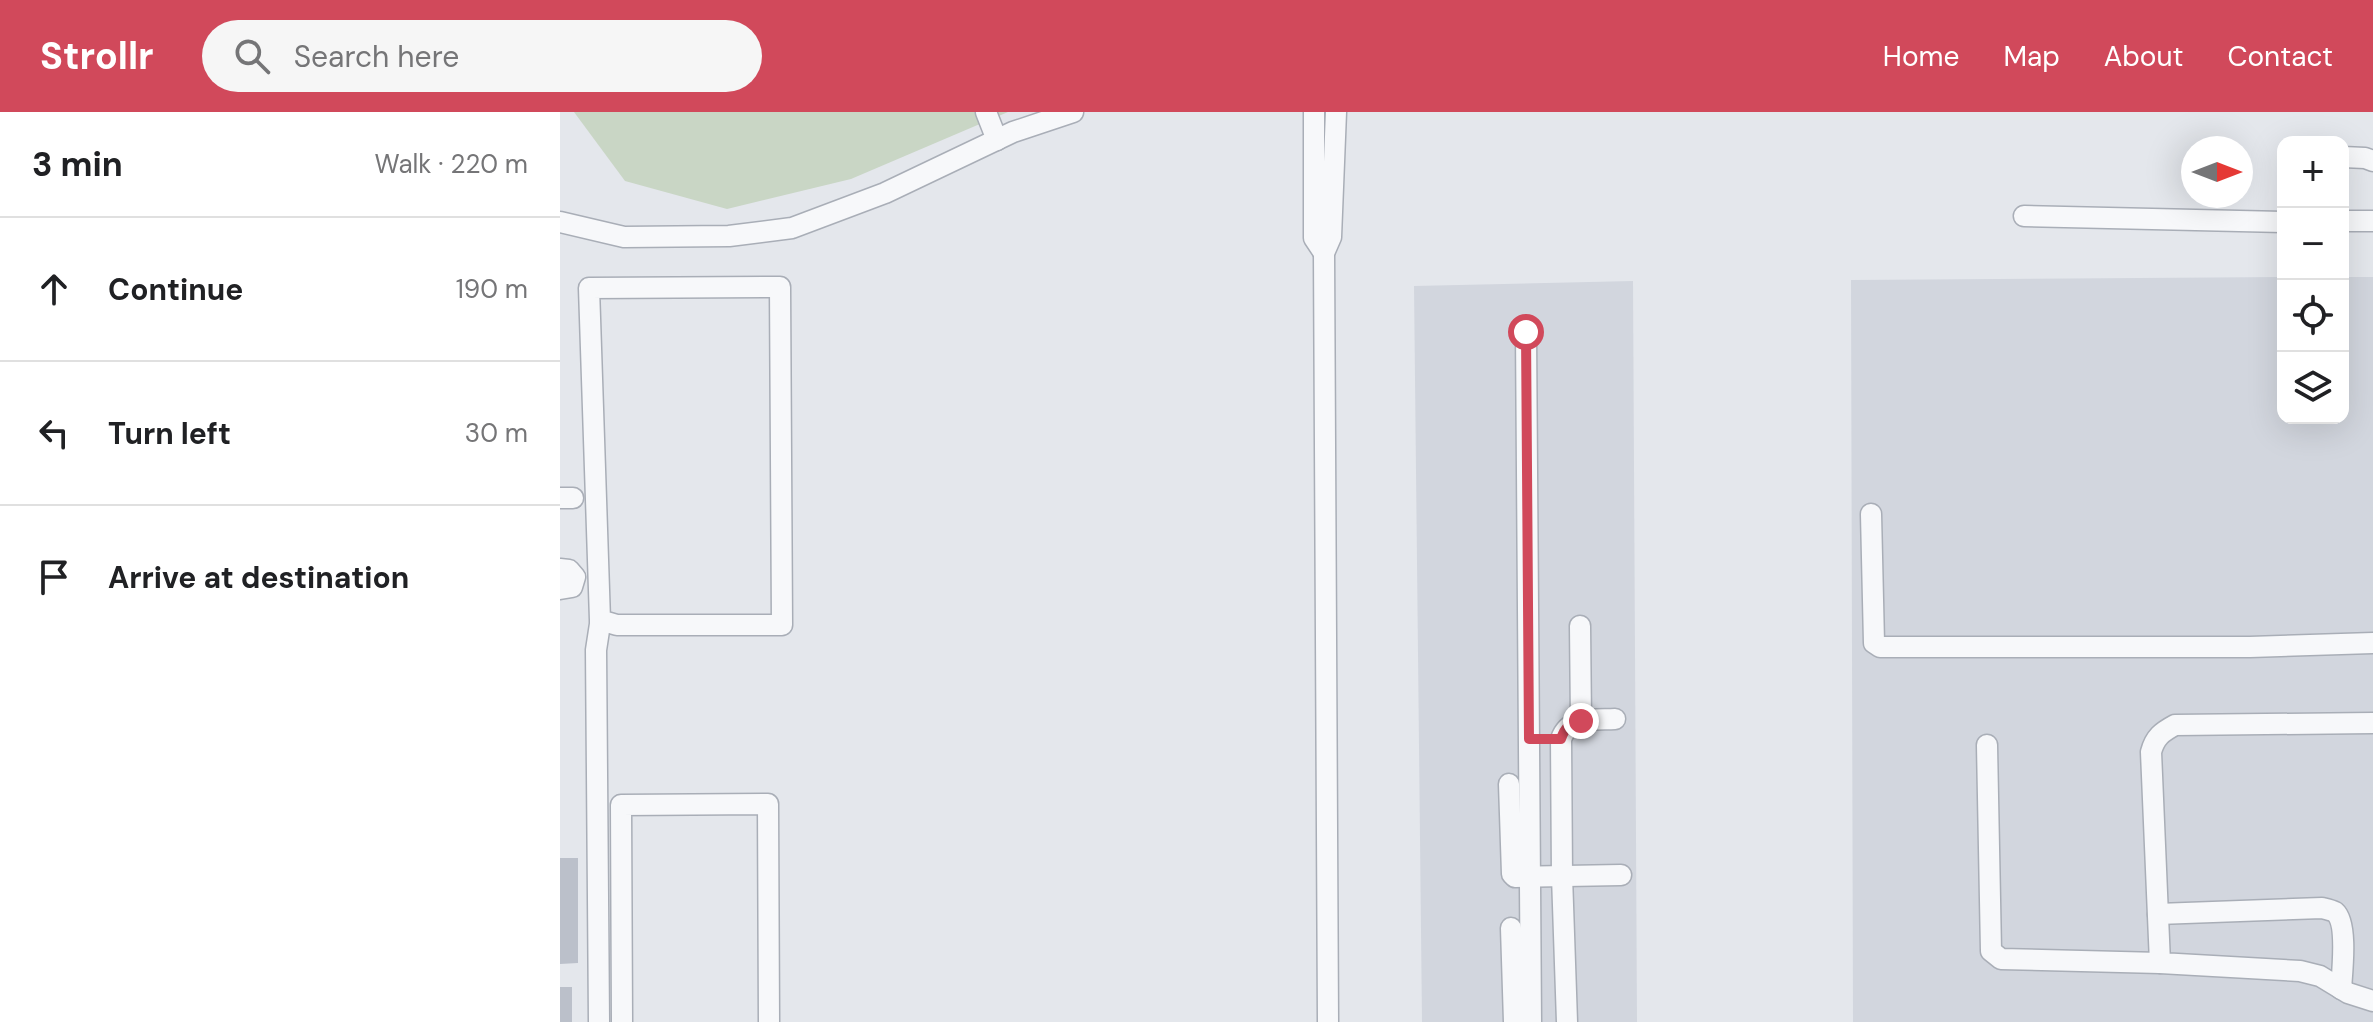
<!DOCTYPE html>
<html lang="en">
<head>
<meta charset="utf-8">
<style>
  body { margin:0; font-family:"DM Sans",sans-serif; background:#f6f6f6; color:#202124 }
  .controls { position:absolute; right:24px; top:24px; display:grid; overflow:hidden; border-radius:16px; box-shadow:0 8px 32px #0002 }
  .controls button { width:72px; height:72px; display:grid; place-items:center; padding:0; border:0; border-bottom:2px solid #e0e0e0; background:#fff; color:#202124; font:40px sans-serif }
  .compass { position:absolute; left:1621px; top:24px; width:72px; height:72px; border-radius:50%; background:#fff; box-shadow:0 8px 32px #0002; rotate:90deg }
  .stop { position:absolute; width:24px; height:24px; margin:-18px; border:6px solid #d1495b; border-radius:50%; background:#fff }
  .stop.end { background:#d1495b; border-color:#fff; box-shadow:0 2px 8px #0008 }
  .list { margin:0; padding:0; list-style:none }
  h2 { display:flex; justify-content:space-between; align-items:center; height:104px; margin:0; padding:0 32px; font-size:34px }
  h2 small { font-size:26px; font-weight:400; color:#757577 }
  .list li { display:grid; grid-template-columns:52px 1fr auto; gap:24px; align-items:center; box-sizing:border-box; height:144px; padding:0 32px; border-top:2px solid #e0e0e0 }
  .list b { display:block; font-size:30px; white-space:nowrap }
  .list em { font-size:26px; font-style:normal; color:#757577 }
  .icon { flex:none; width:44px; height:44px; fill:none; stroke:currentColor; stroke-width:2; stroke-linecap:round; stroke-linejoin:round }
  .map { position:relative; flex:none; width:1813px; height:910px; overflow:hidden }
  header { display:flex; align-items:center; gap:48px; box-sizing:border-box; height:112px; padding:0 40px; background:#d1495b; color:#fff }
  header strong { font-size:38px }
  nav { display:flex; gap:44px; margin-inline-start:auto; font-size:28px }
  .search { width:560px; height:72px; background:#f6f6f6; display:flex; align-items:center; gap:20px; box-sizing:border-box; padding:0 28px; border-radius:44px; color:#757577; font-size:30px }
  main { display:flex }
  aside { flex:1; background:#fff }
  .map>svg:first-child { display:block }
</style>
</head>
<body>
<header>
<strong>Strollr</strong>
<div class="search"><svg class="icon" aria-label="search" viewBox="0 0 24 24"><circle cx="10" cy="10" r="6"/><path d="M15 15l6 6"/></svg>Search here</div>
<nav><a>Home</a><a>Map</a><a>About</a><a>Contact</a></nav>
</header>
<main>
<aside>
<h2>3 min<small>Walk · 220 m</small></h2>
<ul class="list">
<li><svg class="icon" aria-label="ahead" viewBox="0 0 24 24"><path d="M12 20V5M6 11l6-6 6 6"/></svg><div><b>Continue</b></div><em>190 m</em></li>
<li><svg class="icon" aria-label="left" viewBox="0 0 24 24"><path d="M17 20v-9H6M10 6l-5 5 5 5"/></svg><div><b>Turn left</b></div><em>30 m</em></li>
<li><svg class="icon" aria-label="arrive" viewBox="0 0 24 24"><path d="M6 21V4h12l-3 4 3 4H6"/></svg><div><b>Arrive at destination</b></div></li>
</ul>
</aside>
<div class="map">
<svg width="1813" height="910" viewBox="0 0 1813 910">
  <rect width="100%" height="100%" fill="#e4e7ec"/>
  <g fill="#d2d6de">
    <polygon points="1723,165 1723,306 1783,306 1783,165 1813,165 1813,910 1293,910 1291,168"/>
    <polygon points="1073,169 1077,910 862,910 854,174"/>
  </g>
  <polygon fill="#c9d6c5" points="14,0 448,0 291,67 167,97 65,69"/>
  <g fill="#bbc0ca">
    <polygon points="0,746 18,746 18,851 0,852"/>
    <rect x="0" y="875" width="12" height="35"/>
  </g>
  <g fill="none" stroke-linecap="round" stroke-linejoin="round">
    <defs>
      <g id="minor">
        <polyline points="426,0 437,28"/>
        <polyline points="754,0 754,126 764,141"/>
        <polyline points="1783,45 1805,46 1813,49"/>
        <polyline points="1464,104 1723,110"/>
        <polyline points="1783,109 1813,109"/>
        <polyline points="0,110 64,125 169,124 232,116 325,81 453,20 513,0"/>
        <polyline points="966,220 971,910"/>
        <polyline points="0,386 13,386"/>
        <polyline points="1311,402 1314,531 1320,535 1690,535 1813,531"/>
        <polyline points="0,457 9,458 15,465 12,475 0,477"/>
        <polyline points="1020,514 1021,609"/>
        <path d="M1813 611 1615 613C1602 620 1595 625 1591 640L1600 851 1740 859 1760 864 1788 881 1813 889"/>
        <polyline points="1427,633 1431,839 1441,847 1600,851"/>
        <polyline points="949,672 952,762 955,765 1061,763"/>
        <path d="M1598 802 1762 796C1766 797 1771 798 1775 800 1788 811 1782 861 1781 877"/>
        <polyline points="951,816 954,910"/>
        <polyline points="39,910 36,538 40,512 40,508 29,176 220,175 222,513 57,513 40,508"/>
        <polyline points="62,910 61,693 208,692 209,910"/>
        <polyline points="768,910 764,141 771,125 776,0"/>
        <path d="M1007 910 1002 764 1001 627C1009 604 1033 608 1055 607"/>
      </g>
    </defs>
    <use href="#minor" stroke="#a9aeb7" stroke-width="23"/>
    <use href="#minor" stroke="#f7f8fa" stroke-width="20"/>
  </g>
  <g fill="none" stroke-linecap="round" stroke-linejoin="round">
    <path stroke="#d1495b" stroke-width="10" d="M966 220 969 627H1001C1005 615 1009 612 1021 609"/>
  </g>
</svg>
<div class="controls">
<button>+</button>
<button>−</button>
<button><svg class="icon" aria-label="locate" viewBox="0 0 24 24"><circle cx="12" cy="12" r="6"/><path d="M12 2v4M12 18v4M2 12h4M18 12h4"/></svg></button>
<button><svg class="icon" aria-label="layers" viewBox="0 0 24 24"><path d="M12 4l9 5-9 5-9-5zM3 14l9 5 9-5"/></svg></button>
</div>
<svg class="compass" viewBox="-18 -18 36 36"><path d="M0-13l5 13h-10z" fill="#e53935"/><path d="M0 13l5-13h-10z" fill="#757577"/></svg>
<div class="stop" style="left:966px;top:220px"></div>
<div class="stop end" style="left:1021px;top:609px"></div>
</div>
</main>
</body>
</html>
